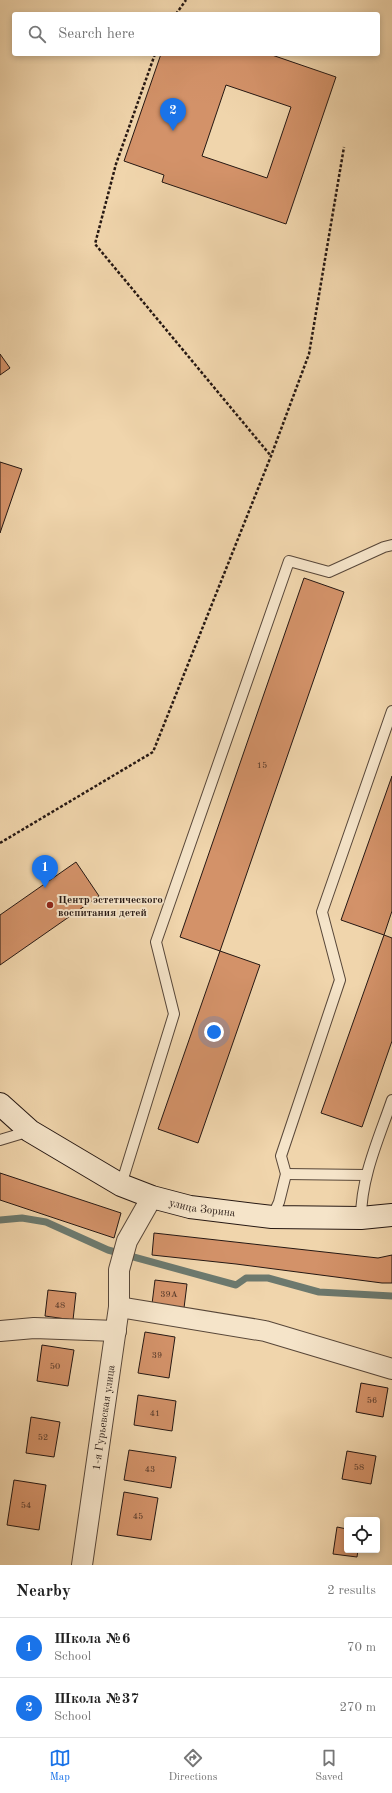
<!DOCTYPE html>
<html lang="en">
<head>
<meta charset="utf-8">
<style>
  body { margin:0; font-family:"Old Standard TT",serif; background:#f2f2f2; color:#222 }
  .controls { position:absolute; right:12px; bottom:12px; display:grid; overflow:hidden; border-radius:4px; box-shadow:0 2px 6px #0003 }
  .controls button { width:36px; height:36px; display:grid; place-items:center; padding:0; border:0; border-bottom:1px solid #e0e0e0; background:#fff; color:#222; font:20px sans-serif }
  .you { position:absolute; left:214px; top:1032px; width:14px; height:14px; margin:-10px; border:3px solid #fff; border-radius:50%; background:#1a73e8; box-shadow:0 0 0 6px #1a73e833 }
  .badge { display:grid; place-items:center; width:26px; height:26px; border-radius:50%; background:#1a73e8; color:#fff; font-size:13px; font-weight:700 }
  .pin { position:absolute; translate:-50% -33px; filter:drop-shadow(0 1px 2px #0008) }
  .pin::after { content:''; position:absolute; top:21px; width:14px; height:12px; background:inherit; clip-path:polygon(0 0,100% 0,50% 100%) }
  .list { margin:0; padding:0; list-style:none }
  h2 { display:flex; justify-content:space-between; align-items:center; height:52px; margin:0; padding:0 16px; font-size:17px }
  h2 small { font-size:13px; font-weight:400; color:#767676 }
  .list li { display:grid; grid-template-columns:26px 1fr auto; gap:12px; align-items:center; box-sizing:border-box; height:60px; padding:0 16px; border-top:1px solid #e0e0e0 }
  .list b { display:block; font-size:15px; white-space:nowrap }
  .list p { margin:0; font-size:13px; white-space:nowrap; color:#767676 }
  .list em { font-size:13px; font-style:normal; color:#767676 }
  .icon { flex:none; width:22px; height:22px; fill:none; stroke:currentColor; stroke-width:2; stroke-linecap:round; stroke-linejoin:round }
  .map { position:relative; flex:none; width:392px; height:1565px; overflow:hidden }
  .search { position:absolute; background:#fff; box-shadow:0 2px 6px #0003; left:12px; right:12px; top:12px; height:44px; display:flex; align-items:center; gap:10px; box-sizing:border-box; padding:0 14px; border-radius:4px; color:#767676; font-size:15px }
  .sheet { height:172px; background:#fff }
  nav { display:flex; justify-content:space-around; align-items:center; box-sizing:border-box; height:56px; border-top:1px solid #e0e0e0; background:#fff; font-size:11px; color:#767676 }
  nav a { display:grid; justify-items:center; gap:2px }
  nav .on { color:#1a73e8 }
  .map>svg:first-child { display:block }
</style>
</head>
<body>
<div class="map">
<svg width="392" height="1565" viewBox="0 0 392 1565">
  <rect width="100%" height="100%" fill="#f0d5ac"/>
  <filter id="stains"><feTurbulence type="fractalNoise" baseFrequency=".005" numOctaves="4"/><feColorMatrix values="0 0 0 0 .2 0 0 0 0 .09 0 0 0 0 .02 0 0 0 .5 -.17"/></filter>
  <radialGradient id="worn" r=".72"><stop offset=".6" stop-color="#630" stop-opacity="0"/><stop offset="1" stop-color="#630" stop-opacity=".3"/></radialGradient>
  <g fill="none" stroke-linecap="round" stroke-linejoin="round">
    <polyline stroke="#6c796e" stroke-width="7" points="0,1220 22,1218 46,1222 108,1250 236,1285 246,1278 268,1278 319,1292 392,1296"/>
  </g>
  <g fill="#d39269" stroke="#261813" fill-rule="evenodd">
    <path d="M161 54H269L336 77 286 224 162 182 164 175 124 161ZM226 85 291 107 267 178 202 156Z"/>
    <polygon points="0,354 10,368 0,375"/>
    <polygon points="0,462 22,469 0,533"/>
    <polygon points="304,578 344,592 220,951 180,937"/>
    <polygon points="392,776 392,911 384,935 341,920"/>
    <polygon points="76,862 99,896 0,965 0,915"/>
    <polygon points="384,935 392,938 392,1041 362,1127 321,1113"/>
    <polygon points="220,951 260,965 198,1143 158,1129"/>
    <polygon points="0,1173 121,1213 114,1238 0,1200"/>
    <polygon points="154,1233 378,1258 392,1255 392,1283 382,1283 236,1264 152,1255"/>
    <polygon points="155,1280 187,1284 184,1308 152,1304"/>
    <polygon points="48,1290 76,1293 73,1320 45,1316"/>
    <polygon points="145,1332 175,1337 169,1378 138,1373"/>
    <polygon points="42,1345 74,1350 68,1386 37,1381"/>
    <polygon points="361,1383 388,1388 383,1417 356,1412"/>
    <polygon points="138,1395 176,1401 172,1431 134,1425"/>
    <polygon points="31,1417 60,1422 54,1457 26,1453"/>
    <polygon points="129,1450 176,1457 171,1488 124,1480"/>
    <polygon points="347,1451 376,1456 371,1484 342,1479"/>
    <polygon points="14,1480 46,1485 39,1530 7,1525"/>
    <polygon points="124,1492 158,1498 151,1540 117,1535"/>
    <polygon points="337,1527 347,1529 347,1550 358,1550 357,1557 333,1554"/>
  </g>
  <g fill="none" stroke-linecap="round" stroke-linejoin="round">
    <defs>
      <g id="service">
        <polyline points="0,1140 30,1131"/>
        <polyline points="286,1174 366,1175"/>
        <polyline points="121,1185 174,1014 156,942 289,561 329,572 384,547 392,545"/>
        <polyline points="272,1217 279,1202 286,1174 281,1156 340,980 322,912 392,711"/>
        <path d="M361 1218C361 1177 379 1138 392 1100"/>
      </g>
      <g id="minor">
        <polyline points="119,1307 265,1331 392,1369"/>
        <polyline points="0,1331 34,1328 116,1331"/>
        <path id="s1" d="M82 1565 119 1307V1270L127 1241 152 1197"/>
      </g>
      <g id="secondary">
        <path id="s2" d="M0 1104 30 1131 121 1185 152 1197 190 1207 272 1217 361 1218 392 1215"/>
      </g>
    </defs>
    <use href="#service" stroke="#584739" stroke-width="12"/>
    <use href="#minor" stroke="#584739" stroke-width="22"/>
    <use href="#secondary" stroke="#261813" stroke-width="24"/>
    <g stroke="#261813" stroke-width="2.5" stroke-dasharray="3 2" stroke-linecap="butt">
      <polyline points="176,14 186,0"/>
      <polyline points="155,54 116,164 95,244 271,456"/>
      <polyline points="0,843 153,752 271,456 309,354 344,147"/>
    </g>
    <use href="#service" stroke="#f5e4c9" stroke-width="10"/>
    <use href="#minor" stroke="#f5e4c9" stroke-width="20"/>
    <use href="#secondary" stroke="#f5e4c9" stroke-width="22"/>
  </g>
  <circle fill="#8f2418" stroke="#f5e4c9" stroke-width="1.5" cx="50" cy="905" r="4"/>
  <g text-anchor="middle" stroke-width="4" stroke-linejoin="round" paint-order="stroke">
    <g font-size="9" fill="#513628">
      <text x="262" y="768">15</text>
      <text x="169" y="1297">39А</text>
      <text x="60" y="1308">48</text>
      <text x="157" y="1358">39</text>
      <text x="55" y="1369">50</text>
      <text x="372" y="1403">56</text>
      <text x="155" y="1416">41</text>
      <text x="43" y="1440">52</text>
      <text x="359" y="1470">58</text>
      <text x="150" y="1472">43</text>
      <text x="26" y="1508">54</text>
      <text x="138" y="1519">45</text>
    </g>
    <g font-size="11" font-weight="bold" fill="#261813" stroke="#f5e4c9" text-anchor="start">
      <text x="58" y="903">Центр эстетического<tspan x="58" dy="13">воспитания детей</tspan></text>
    </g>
    <g font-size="11" fill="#261813" stroke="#f5e4c9">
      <text dy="4" stroke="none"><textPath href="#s2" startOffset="231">улица Зорина</textPath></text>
      <text dy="4" stroke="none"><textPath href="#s1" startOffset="149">1-я Гурьевская улица</textPath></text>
    </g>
  </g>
  <rect width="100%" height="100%" filter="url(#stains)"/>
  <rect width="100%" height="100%" fill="url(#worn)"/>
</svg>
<div class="controls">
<button><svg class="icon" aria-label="locate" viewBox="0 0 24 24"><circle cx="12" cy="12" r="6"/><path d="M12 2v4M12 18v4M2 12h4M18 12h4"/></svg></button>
</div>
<div class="you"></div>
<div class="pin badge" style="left:45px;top:888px">1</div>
<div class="pin badge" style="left:173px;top:131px">2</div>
<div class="search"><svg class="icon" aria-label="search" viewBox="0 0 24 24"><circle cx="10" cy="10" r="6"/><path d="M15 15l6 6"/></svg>Search here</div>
</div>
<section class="sheet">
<h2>Nearby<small>2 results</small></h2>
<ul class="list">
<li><span class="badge">1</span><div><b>Школа №6</b><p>School</p></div><em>70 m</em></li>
<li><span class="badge">2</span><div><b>Школа №37</b><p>School</p></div><em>270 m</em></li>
</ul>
</section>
<nav>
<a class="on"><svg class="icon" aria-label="map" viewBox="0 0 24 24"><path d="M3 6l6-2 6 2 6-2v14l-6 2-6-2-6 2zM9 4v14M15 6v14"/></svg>Map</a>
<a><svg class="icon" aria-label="directions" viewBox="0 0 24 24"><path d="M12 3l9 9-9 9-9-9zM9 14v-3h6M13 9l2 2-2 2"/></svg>Directions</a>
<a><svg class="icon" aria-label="saved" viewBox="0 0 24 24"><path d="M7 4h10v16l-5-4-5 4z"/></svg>Saved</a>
</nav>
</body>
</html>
